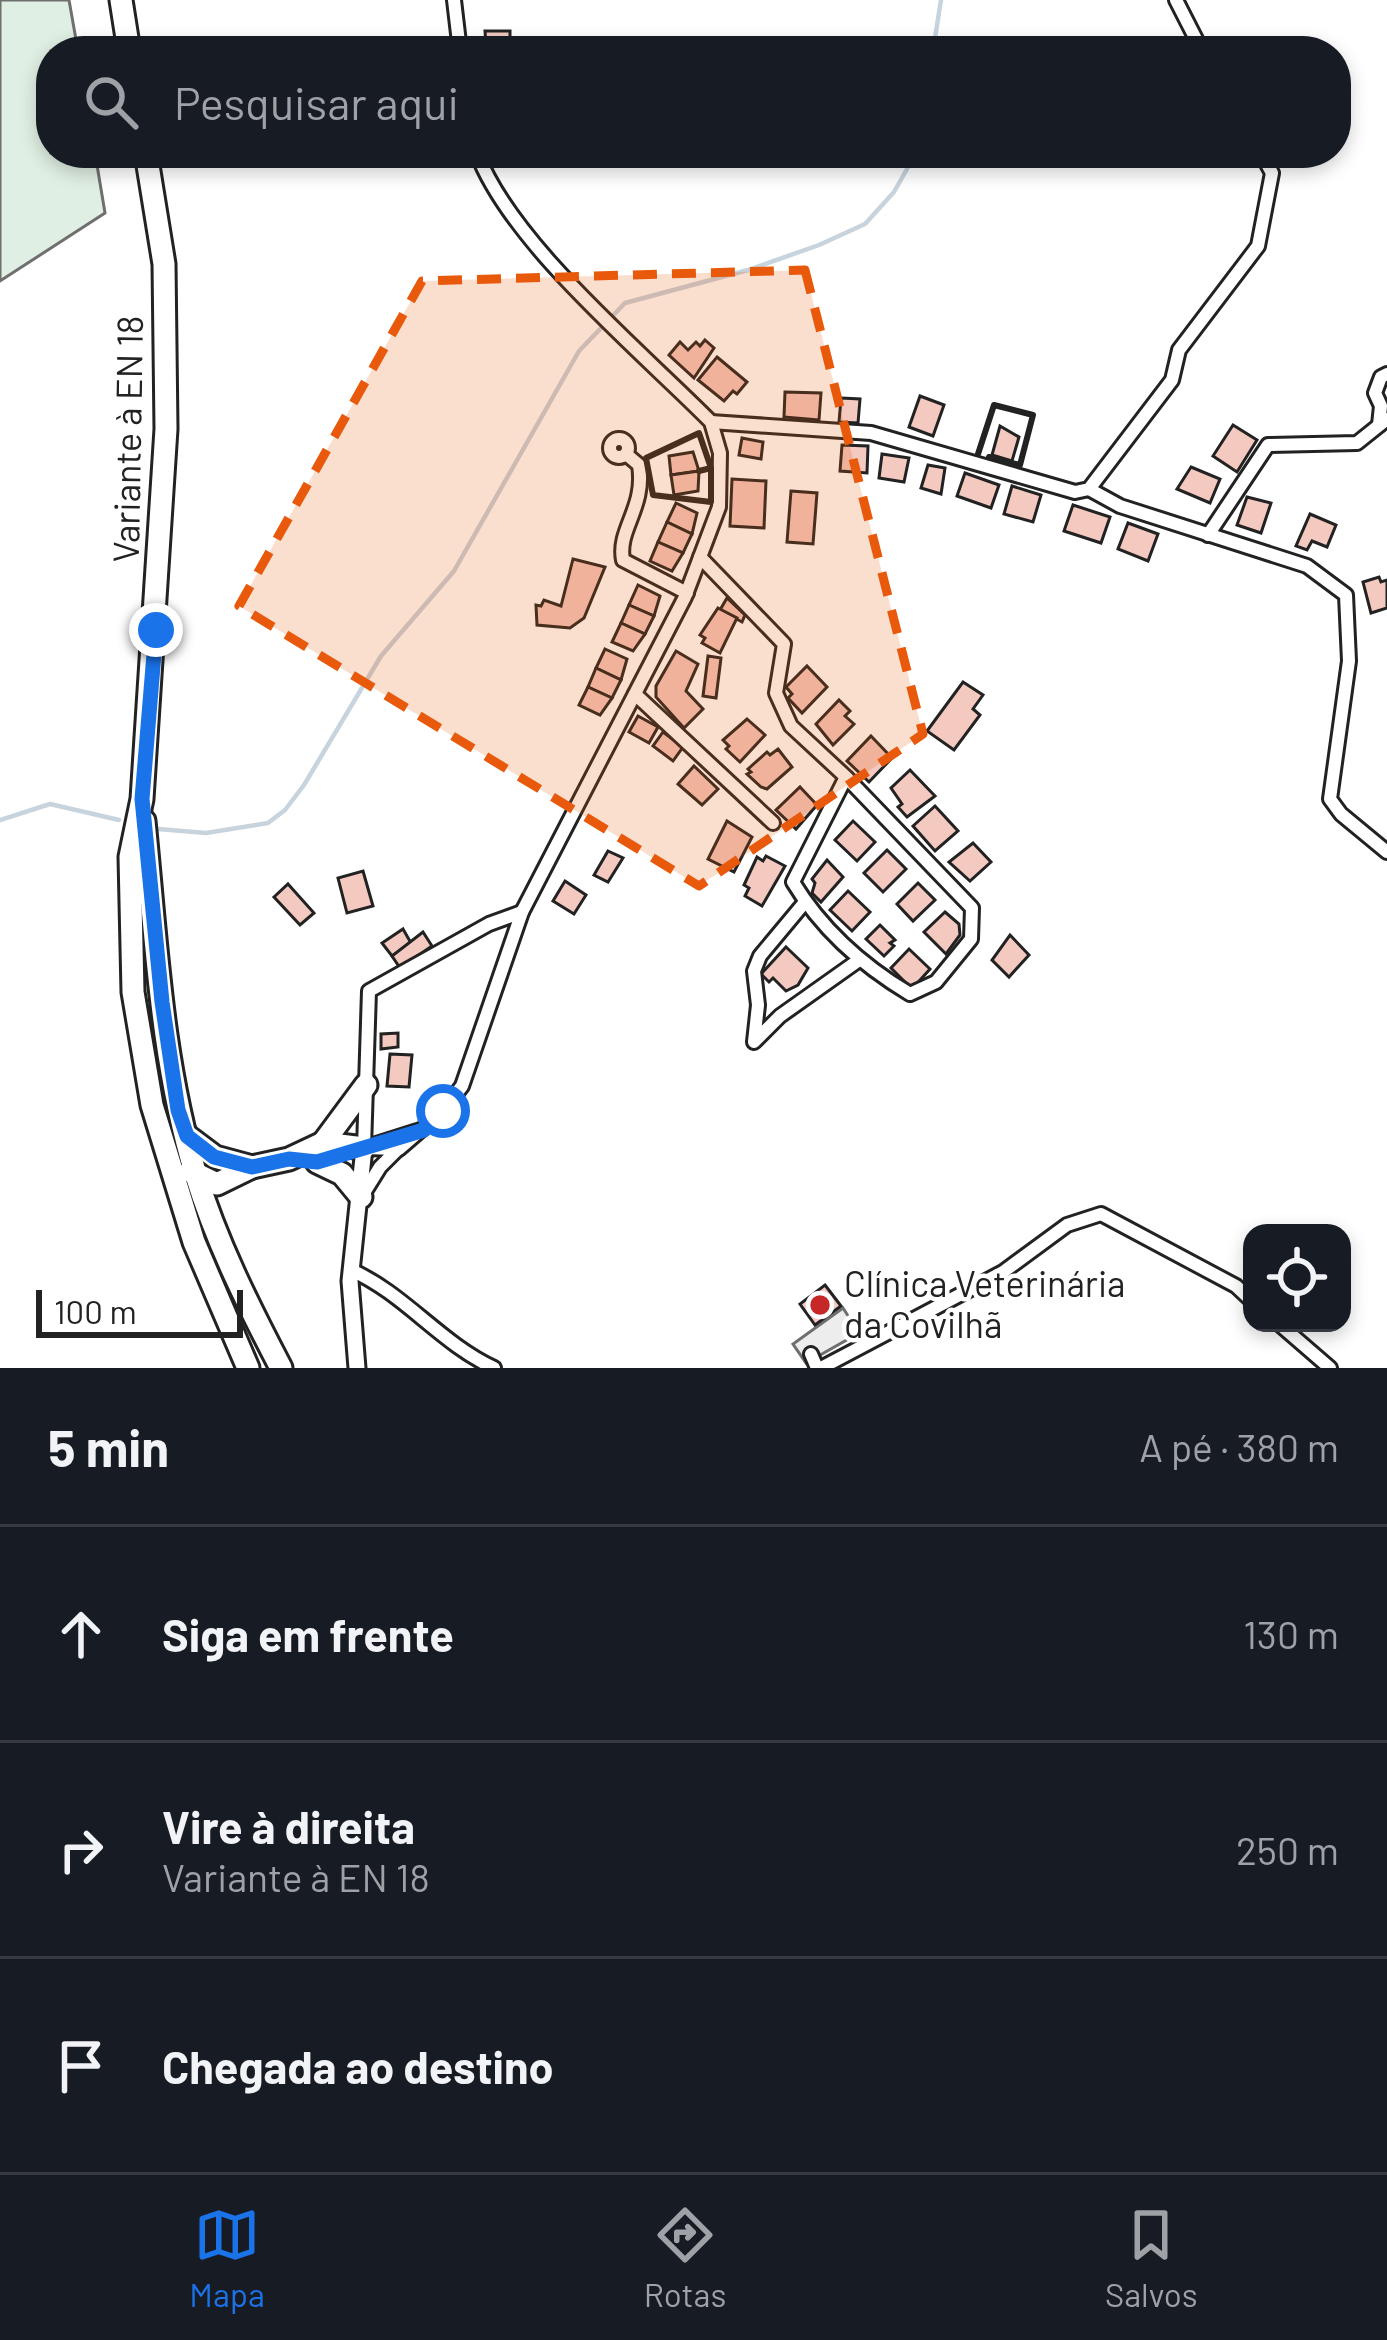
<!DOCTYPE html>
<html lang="pt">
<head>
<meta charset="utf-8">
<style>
  body { margin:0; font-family:Barlow,sans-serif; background:#20242c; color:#f1f3f6 }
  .controls { position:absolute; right:36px; bottom:36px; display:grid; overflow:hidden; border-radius:24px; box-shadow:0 6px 18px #0003 }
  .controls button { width:108px; height:108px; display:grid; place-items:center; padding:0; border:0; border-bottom:3px solid #363941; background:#171b24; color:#f1f3f6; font:60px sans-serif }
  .scale { position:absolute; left:36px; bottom:30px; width:207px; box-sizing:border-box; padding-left:12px; border:6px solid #222; border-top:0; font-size:33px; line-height:42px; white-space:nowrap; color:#222; -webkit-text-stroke:9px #fff; paint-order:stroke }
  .stop { position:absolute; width:36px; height:36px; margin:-27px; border:9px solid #1a73e8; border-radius:50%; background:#fff }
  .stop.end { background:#1a73e8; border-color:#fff; box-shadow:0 3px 12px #0008 }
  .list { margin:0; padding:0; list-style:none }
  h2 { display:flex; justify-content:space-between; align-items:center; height:156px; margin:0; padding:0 48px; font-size:51px }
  h2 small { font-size:39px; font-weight:400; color:#9ea1a6 }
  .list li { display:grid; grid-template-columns:78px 1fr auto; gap:36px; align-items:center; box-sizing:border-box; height:216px; padding:0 48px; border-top:3px solid #363941 }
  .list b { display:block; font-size:45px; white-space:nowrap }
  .list p { margin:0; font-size:39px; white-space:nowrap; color:#9ea1a6 }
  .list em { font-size:39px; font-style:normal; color:#9ea1a6 }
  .icon { flex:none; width:66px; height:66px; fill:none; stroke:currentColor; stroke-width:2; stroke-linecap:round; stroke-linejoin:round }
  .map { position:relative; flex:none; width:1387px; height:1368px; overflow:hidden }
  .search { position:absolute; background:#171b24; box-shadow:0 6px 18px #0003; left:36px; right:36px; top:36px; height:132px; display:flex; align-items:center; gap:30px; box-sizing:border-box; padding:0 42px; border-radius:48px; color:#9ea1a6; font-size:45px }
  .sheet { height:804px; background:#171b24 }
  nav { display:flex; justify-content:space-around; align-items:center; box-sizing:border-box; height:168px; border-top:3px solid #363941; background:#171b24; font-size:33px; color:#9ea1a6 }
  nav a { display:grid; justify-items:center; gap:6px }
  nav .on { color:#1a73e8 }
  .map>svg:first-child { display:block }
</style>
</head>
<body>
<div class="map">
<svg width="1387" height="1368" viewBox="0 0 1387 1368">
  <rect width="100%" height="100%" fill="#fff"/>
  <polygon fill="#e0efe3" stroke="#6f6f6f" stroke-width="3" points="0,0 69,0 78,51 51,51 51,153 95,153 105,213 0,281"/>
  <polygon fill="#ededed" stroke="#6f6f6f" stroke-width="3" points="843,1308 859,1333 806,1363 793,1344"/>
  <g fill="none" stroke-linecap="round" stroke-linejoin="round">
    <g stroke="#c7d3dd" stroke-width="4.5">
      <polyline points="933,51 941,0"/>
      <polyline points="0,820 50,804 119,820"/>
      <polyline points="158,829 206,833 268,823 285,810 304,785 381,656 454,571 579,351 625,303 748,270 819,245 865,224 894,192 916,153"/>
    </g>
  </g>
  <g fill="#f3c9c0" stroke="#222" stroke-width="3">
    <polygon points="485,31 510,31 510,51 475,51 475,45 486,45"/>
    <polygon points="705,340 714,348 694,378 669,355 680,342 688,350 696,342 700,346"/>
    <polygon points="717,357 747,382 737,394 733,391 724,401 698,380"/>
    <polygon points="785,392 821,393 819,420 784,417"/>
    <polygon points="920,396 944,405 933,436 909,427"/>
    <polygon points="841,398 860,399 858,423 839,422"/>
    <polygon points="1233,425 1257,440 1237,472 1213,456"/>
    <polygon points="1000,426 1019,437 1012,461 992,455"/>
    <polygon points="742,438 763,442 761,459 739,455"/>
    <polygon points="842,445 868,446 867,473 840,471"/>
    <polygon points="693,452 699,471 671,475 669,456"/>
    <polygon points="882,454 909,458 904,482 879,478"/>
    <polygon points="928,465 945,468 941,494 921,488"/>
    <polygon points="1191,467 1220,479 1210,503 1177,489"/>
    <polygon points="699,471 698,491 674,495 671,475"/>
    <polygon points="965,473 999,485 991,508 957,496"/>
    <polygon points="732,479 766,481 764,528 730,526"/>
    <polygon points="1012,486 1041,495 1033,522 1004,514"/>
    <polygon points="791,491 817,493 813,544 787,542"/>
    <polygon points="1247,497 1271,503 1261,533 1237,525"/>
    <polygon points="676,503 697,513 692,534 667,522"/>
    <polygon points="1073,505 1110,517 1101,543 1064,531"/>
    <polygon points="1310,514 1336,525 1327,547 1312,541 1307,550 1296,546"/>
    <polygon points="667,522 692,534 683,553 658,542"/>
    <polygon points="1128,523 1158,534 1148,561 1118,549"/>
    <polygon points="658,542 683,553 672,571 650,561"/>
    <polygon points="573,559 605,567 584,618 570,628 537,625 536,605 541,606 544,600 561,606"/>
    <polygon points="1379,577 1381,582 1387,580 1387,608 1371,613 1363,582"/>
    <polygon points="638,585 660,596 654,616 629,605"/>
    <polygon points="727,598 745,615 742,622 720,610"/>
    <polygon points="629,605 654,616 645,634 621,623"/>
    <polygon points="718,608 737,618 720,653 702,643 705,638 700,635"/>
    <polygon points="621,623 645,634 633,651 612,642"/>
    <polygon points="605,649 627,659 621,680 596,668"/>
    <polygon points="676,651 698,664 686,691 703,709 684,728 656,697 656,686"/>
    <polygon points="708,656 721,658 716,698 703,696"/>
    <polygon points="807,666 827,687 802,713 788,698 792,694 786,687"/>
    <polygon points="596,668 621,680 612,698 588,687"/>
    <polygon points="963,682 983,695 973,709 980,715 954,750 927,731"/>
    <polygon points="588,687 612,698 600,715 579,705"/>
    <polygon points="839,700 850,711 845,716 854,724 833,745 816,724"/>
    <polygon points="638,716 658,727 649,743 629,732"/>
    <polygon points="747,719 765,735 740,762 726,749 729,746 723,740"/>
    <polygon points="663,732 683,747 673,761 653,746"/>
    <polygon points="871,736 892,758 869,782 847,761"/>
    <polygon points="778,749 792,767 767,789 761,787 747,774 751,772 748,769 767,752 770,755"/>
    <polygon points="694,766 718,789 702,805 678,784"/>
    <polygon points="910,770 935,796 907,817 898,807 902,804 891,788"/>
    <polygon points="800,787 817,805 796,829 776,810"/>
    <polygon points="935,806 958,831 935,851 913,826"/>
    <polygon points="727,821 752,837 734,872 708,859"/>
    <polygon points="853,821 875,842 857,861 835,840"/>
    <polygon points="973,843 991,862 970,881 949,862"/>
    <polygon points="887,850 906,869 883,892 864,873"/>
    <polygon points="608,851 623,858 608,882 594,875"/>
    <polygon points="766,856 785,866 762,906 745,896 749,888 744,885 757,857 763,861"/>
    <polygon points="827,860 843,877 821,902 812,893 815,883 812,879"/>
    <polygon points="363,871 373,906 347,913 338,878"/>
    <polygon points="565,881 586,895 574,914 553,901"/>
    <polygon points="918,883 935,900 913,921 897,904"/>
    <polygon points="288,884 314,913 300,925 274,897"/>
    <polygon points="848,891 870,912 852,931 830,910"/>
    <polygon points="945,912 959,924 960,935 946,954 924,932"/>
    <polygon points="880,925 895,940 890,943 894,946 884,956 866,939"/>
    <polygon points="403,929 411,943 392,956 382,943"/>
    <polygon points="423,932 432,946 400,968 392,956"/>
    <polygon points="1010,935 1029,955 1009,977 992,960"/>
    <polygon points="786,947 808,968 798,985 786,991 773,978 769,982 761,974"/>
    <polygon points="909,949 930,969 912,989 891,968"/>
    <polygon points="398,1033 398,1047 381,1049 381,1034"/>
    <polygon points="390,1054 412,1055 409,1087 387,1086"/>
    <polygon points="825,1285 841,1306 815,1325 800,1304"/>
  </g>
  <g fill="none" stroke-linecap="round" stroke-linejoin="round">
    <defs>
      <g id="minor">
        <polyline points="454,0 460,51"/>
        <polyline points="1176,0 1202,51"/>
        <polyline points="711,422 871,433 1075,492 1089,489 1172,380 1179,350 1258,246 1272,173 1261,153"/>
        <polyline points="1379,425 1381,406 1375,393 1381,377 1387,374"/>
        <circle cx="619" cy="448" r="9"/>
        <path d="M626 454 639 465C646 508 617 529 623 560L687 593"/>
        <polyline points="1089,489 1120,506 1307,566 1346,595 1349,661 1330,799 1341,814 1387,852"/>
        <polyline points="1208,535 1268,445 1357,443 1387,419"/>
        <path d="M700 557 784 644 776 693 791 726 846 777 972 908 971 939 936 982 910 994C863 966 822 930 793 882L846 777"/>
        <polyline points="635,694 773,823"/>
        <polyline points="805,902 760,956 754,971 758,1005 754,1042 780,1016 859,960"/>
        <polyline points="373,1145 417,1131"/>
        <path d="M364 1148 399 1149 443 1111 462 1086 522 912 685 597 719 507 720 453 711 422C642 352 511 244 477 153"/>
        <polyline points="364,1148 369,991 489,924 522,912"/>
        <polyline points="362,1196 380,1167 398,1149"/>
        <path d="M351 1270C405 1294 440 1343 494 1368"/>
        <polyline points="1278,1323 1330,1368"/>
        <polyline points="811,1354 817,1368"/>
        <polyline points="821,1368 1003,1272 1067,1225 1101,1214 1236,1286 1252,1301"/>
      </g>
      <polyline id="tertiary" points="357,1368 350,1281 364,1148"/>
      <g id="primary">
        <polyline points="121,0 129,51"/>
        <polyline points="146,153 164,264 166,429 142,799 130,857 133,992 152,1105 194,1242 248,1368"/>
        <path d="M144 821C156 939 161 1061 196 1175 216 1241 249 1307 281 1368"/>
        <polyline points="187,1136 215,1157 252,1167"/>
        <polyline points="323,1143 366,1085"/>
        <polyline points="317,1162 342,1174 361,1197"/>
        <polyline points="190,1171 217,1184 252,1167 289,1159 323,1143 364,1148"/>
      </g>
    </defs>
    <use href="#minor" stroke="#222" stroke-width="18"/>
    <use href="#tertiary" stroke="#222" stroke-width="21"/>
    <use href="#primary" stroke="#222" stroke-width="27"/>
    <use href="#minor" stroke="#fff" stroke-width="12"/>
    <use href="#tertiary" stroke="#fff" stroke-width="15"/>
    <use href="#primary" stroke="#fff" stroke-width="21"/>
    <g stroke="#222" stroke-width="6">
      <polyline points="978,454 994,405 1033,415 1020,465 989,457"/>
      <polyline points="699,471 711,468 699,433 646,458 653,495 711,502 711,468"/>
    </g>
  </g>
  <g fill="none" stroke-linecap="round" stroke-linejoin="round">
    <polyline stroke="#1a73e8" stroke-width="15" points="156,630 142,799 162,1002 178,1110 187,1136 214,1157 252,1167 289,1159 317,1162 424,1130 443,1111"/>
  </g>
  <path fill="#e8590c" fill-opacity="0.2" stroke="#e8590c" stroke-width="9" stroke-dasharray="24 15" stroke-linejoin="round" d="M805 270 923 734 699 886 239 606 422 281Z"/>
  <circle fill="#c62828" stroke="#fff" stroke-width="4.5" cx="820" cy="1305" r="12"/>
  <g text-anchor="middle" stroke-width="9" stroke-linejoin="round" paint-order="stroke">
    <g font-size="36" fill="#222" stroke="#fff">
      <text transform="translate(128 439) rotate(-89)" y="13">Variante à EN 18</text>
    </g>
    <g font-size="36" fill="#222" stroke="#fff" text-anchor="start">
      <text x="844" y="1297">Clínica Veterinária<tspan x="844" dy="41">da Covilhã</tspan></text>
    </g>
  </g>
</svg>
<div class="controls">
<button><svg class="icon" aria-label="locate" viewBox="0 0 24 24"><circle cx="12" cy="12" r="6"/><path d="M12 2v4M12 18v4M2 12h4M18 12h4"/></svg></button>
</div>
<div class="scale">100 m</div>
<div class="stop" style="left:443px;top:1111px"></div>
<div class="stop end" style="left:156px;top:630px"></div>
<div class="search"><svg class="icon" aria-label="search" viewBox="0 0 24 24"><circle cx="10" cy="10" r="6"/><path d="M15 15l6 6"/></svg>Pesquisar aqui</div>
</div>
<section class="sheet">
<h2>5 min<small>A pé · 380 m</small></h2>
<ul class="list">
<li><svg class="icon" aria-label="ahead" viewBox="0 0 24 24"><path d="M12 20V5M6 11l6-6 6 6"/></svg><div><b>Siga em frente</b></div><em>130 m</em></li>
<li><svg class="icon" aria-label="right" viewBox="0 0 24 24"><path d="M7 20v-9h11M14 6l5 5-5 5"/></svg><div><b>Vire à direita</b><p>Variante à EN 18</p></div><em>250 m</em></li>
<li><svg class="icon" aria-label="arrive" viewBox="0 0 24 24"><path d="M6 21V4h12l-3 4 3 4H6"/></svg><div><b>Chegada ao destino</b></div></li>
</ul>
</section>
<nav>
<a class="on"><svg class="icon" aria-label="map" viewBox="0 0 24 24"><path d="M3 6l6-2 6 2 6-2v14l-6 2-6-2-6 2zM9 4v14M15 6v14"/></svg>Mapa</a>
<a><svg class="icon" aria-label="directions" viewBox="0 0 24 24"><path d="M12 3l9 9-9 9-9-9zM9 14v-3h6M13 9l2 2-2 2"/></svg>Rotas</a>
<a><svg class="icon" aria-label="saved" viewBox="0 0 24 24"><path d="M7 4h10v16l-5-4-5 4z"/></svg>Salvos</a>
</nav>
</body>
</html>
